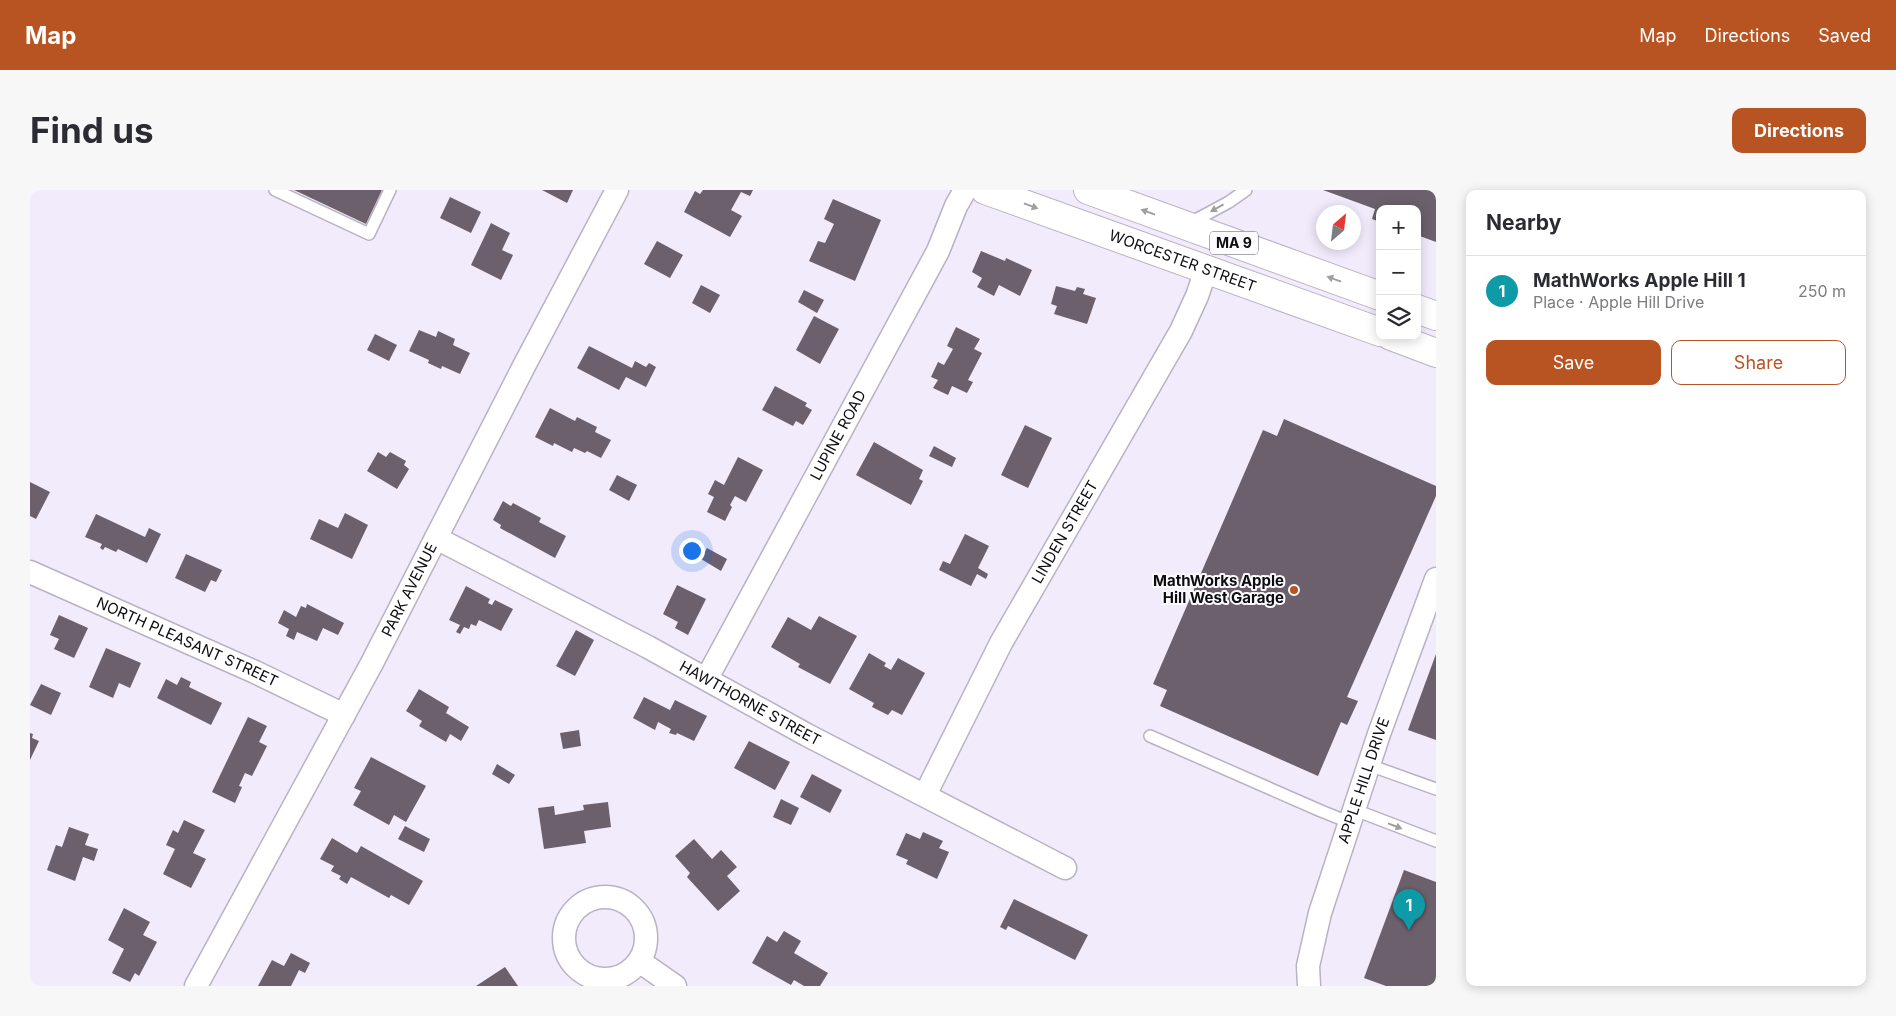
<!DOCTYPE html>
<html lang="en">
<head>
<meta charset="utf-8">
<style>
  body { margin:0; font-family:Inter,sans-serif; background:#f7f7f7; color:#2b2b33 }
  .controls { position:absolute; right:15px; top:15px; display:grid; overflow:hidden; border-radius:10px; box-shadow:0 2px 12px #0003 }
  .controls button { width:45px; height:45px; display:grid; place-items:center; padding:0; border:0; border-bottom:1px solid #e1e1e2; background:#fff; color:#2b2b33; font:25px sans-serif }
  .compass { position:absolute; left:1286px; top:15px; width:45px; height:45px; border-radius:50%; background:#fff; box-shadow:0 2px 12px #0003; rotate:28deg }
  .you { position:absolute; left:661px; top:360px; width:18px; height:18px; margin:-12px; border:4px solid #fff; border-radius:50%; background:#1a73e8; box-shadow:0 0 0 8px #1a73e833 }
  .badge { display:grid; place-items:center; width:32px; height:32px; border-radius:50%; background:#b85322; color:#fff; font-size:16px; font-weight:700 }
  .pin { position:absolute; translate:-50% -41px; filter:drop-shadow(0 1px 2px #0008) }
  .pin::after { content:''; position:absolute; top:26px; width:18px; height:15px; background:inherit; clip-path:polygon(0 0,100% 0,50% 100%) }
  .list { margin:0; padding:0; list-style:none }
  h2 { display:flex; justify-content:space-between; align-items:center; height:65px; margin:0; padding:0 20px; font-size:21px }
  h2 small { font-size:16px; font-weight:400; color:#7c7c81 }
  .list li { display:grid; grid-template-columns:32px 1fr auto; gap:15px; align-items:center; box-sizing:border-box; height:70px; padding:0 20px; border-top:1px solid #e1e1e2 }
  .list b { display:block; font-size:19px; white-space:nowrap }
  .list p { margin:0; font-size:16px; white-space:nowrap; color:#7c7c81 }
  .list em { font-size:16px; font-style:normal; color:#7c7c81 }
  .actions { display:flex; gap:10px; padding:15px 20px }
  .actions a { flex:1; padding:11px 0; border:1px solid #b85322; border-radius:10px; text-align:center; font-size:18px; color:#b85322 }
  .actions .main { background:#b85322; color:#fff }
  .icon { flex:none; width:28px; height:28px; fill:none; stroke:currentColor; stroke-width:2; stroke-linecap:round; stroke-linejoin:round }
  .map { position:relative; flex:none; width:1406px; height:796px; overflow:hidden; border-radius:10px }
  header { display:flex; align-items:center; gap:30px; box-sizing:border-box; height:70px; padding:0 25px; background:#b85322; color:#fff }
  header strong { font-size:24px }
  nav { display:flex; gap:28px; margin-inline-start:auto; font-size:18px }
  .intro { display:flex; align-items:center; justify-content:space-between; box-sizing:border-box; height:120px; padding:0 30px }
  h1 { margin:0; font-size:35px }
  .button { padding:12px 22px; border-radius:10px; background:#b85322; color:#fff; font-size:18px; font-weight:700 }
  main { display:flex; gap:30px; padding:0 30px }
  aside { flex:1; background:#fff; border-radius:10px; box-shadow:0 2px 12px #0003 }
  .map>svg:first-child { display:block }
</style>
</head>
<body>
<header>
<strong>Map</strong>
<nav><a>Map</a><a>Directions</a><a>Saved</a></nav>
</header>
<div class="intro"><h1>Find us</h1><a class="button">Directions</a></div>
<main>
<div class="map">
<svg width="1406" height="796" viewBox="0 0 1406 796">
  <rect width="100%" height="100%" fill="#f2ebfc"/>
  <g fill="#6b606c">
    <polygon points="264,0 352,0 336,34"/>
    <polygon points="512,0 543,0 537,13"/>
    <polygon points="673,0 723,0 720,6 711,2 701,20 712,26 700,47 654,22 665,1 670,4"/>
    <polygon points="1293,0 1406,0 1406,52 1387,45 1387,19 1350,19 1350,32 1342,29 1345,19"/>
    <polygon points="420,7 451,22 441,43 410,28"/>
    <polygon points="803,9 851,30 825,91 779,71 788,51 795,53 804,34 794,29"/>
    <polygon points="461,33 480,43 472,60 483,65 471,90 441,75"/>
    <polygon points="627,51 653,65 640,88 614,74"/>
    <polygon points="951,61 975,71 976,68 1002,80 990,106 969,95 964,106 947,97 952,88 942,82"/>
    <polygon points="671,95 690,105 680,123 662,113"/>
    <polygon points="1026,96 1045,101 1047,97 1055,99 1053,104 1066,108 1057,134 1024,124 1027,116 1021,114"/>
    <polygon points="774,100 794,110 787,123 768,112"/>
    <polygon points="784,126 809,139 790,174 766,160"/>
    <polygon points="926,137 950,149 944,159 952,163 938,190 943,192 937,203 922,196 918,205 903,198 908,190 901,187 908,172 914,175 923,159 917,156"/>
    <polygon points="389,140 406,147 408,141 425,149 423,155 440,163 430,184 412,176 411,179 398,173 399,170 379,161"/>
    <polygon points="345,144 367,155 359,171 337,160"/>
    <polygon points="559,156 602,178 605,171 616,177 619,173 626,177 616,197 596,187 589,200 547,178"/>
    <polygon points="745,196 777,213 775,216 782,220 773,235 766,231 763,236 732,220"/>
    <polygon points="520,218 545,231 547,227 567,237 565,242 581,250 571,268 557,261 555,263 544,258 542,262 524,253 523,256 505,247"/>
    <polygon points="1254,229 1406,296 1406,306 1317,507 1328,511 1317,535 1311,532 1288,586 1130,516 1137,500 1123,494 1233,240 1247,246"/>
    <polygon points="995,235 1022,248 998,298 971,285"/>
    <polygon points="844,252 893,280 889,289 893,291 881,315 826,285"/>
    <polygon points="904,256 926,268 922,277 899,266"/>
    <polygon points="348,262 356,267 360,262 376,271 374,275 379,279 367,299 337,281"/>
    <polygon points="708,267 733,280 716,312 705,306 700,315 702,317 695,331 677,322 684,307 678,304 685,290 694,295"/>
    <polygon points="587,285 607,295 599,311 579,300"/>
    <polygon points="0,292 20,302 6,329 0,326"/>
    <polygon points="473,311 481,316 483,313 511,328 509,332 536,346 525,368 470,338 471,335 463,330"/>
    <polygon points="315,323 338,335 322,369 280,349 289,329 308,338"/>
    <polygon points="66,324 115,347 119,338 131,344 117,373 88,359 86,362 75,357 73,360 70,358 72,354 55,347"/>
    <polygon points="935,344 959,356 948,378 958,384 956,389 947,384 941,396 909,380 913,371 920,374"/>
    <polygon points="677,358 697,369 691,381 671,369"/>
    <polygon points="156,364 192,380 186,392 181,390 175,402 145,388"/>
    <polygon points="647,395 676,409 658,445 645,438 648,432 633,424"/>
    <polygon points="436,396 460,409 458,413 462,415 465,410 483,419 471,441 449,430 446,436 441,434 439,439 434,437 430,444 426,442 430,435 419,430"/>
    <polygon points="277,414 314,433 308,445 293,438 287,451 267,442 264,450 256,446 259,439 248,433 254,420 266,427 271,416 276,418"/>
    <polygon points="29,425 58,438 44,468 24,459 29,449 20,445"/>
    <polygon points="789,426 827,446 800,494 768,477 770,474 741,457 758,427 781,440"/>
    <polygon points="546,440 564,450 545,486 526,476"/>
    <polygon points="76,458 111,473 100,498 89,493 83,508 59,497"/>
    <polygon points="839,463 856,473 854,476 861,480 868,468 895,483 872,525 862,520 858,525 842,517 844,513 819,499"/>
    <polygon points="1406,464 1406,550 1378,540"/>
    <polygon points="151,487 161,492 159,497 192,513 181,535 127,508 136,489 147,495"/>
    <polygon points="11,494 31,503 21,525 0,515"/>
    <polygon points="389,499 419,517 416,523 439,537 431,551 420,544 416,552 389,536 392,531 376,521"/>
    <polygon points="614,507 640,520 645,510 677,526 664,551 647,543 646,545 639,543 641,539 628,532 625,540 603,528"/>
    <polygon points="218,527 237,536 229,552 237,556 222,586 215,583 209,596 212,597 205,613 182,602"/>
    <polygon points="549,540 551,556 533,559 530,543"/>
    <polygon points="0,543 3,544 2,548 9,551 0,570"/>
    <polygon points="719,551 760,572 745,600 704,578"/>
    <polygon points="341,567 396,596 376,632 364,625 359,635 323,615 331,601 324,598"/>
    <polygon points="467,574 485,585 479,594 462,584"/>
    <polygon points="782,584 812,600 800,623 770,607"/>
    <polygon points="751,609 769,618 761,635 743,627"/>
    <polygon points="578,612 581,637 554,641 556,653 514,659 508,618 524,616 525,625 554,620 553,615"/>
    <polygon points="154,630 175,640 163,663 176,669 161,698 133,684 145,659 136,655 143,640 148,643"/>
    <polygon points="375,636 400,649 394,662 368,649"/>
    <polygon points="39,637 59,644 55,655 68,659 64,671 53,667 45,691 17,680 26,655 32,657"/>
    <polygon points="893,642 913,651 909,658 919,662 907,689 876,674 878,670 866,665 876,643 890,649"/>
    <polygon points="302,648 327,663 331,656 393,691 379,715 361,705 359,708 321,687 317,694 309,689 311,686 301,681 304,676 290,669"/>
    <polygon points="664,649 682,669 691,660 707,677 697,686 710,701 688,721 657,687 660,683 645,666"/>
    <polygon points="1374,680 1406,692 1406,796 1356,796 1334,788"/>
    <polygon points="984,709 1058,745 1045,770 978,736 976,740 970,737"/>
    <polygon points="94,718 120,732 113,745 127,752 109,786 105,783 100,792 82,783 94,759 78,750"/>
    <polygon points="754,741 771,751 764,763 798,783 790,796 774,796 764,790 761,795 722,773 737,746 747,752"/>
    <polygon points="261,763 280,773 275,783 269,780 261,796 228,796 242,770 254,776"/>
    <polygon points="475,777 488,796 446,796"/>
  </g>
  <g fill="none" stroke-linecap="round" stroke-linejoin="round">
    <defs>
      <g id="lane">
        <polyline points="245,0 339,44 360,0"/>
        <polyline points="1160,33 1199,12 1216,0"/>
        <polyline points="1120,546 1291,621 1321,633"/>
        <polyline points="1339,575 1406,599"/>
        <polyline points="1325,620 1406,651"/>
      </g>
      <g id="street">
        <path id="s1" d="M406 348 618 457 777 545 1035 678"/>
        <path id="s2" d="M0 382 225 482 314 525"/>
        <path id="s3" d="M677 488 908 61 926 16 935 0"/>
        <path id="s4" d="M895 605 971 453 1151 141 1167 106 1176 80"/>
        <circle cx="575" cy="748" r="41"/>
        <polyline points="609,771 645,796"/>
        <path id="s5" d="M166 796 342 473 494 176 587 0"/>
        <path id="s6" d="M1279 796 1278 776 1290 723 1349 544 1406 389"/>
      </g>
      <g id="highway">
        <path id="s7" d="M955 0 1350 142"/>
        <polyline points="1058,0 1350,106"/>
        <polyline points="1387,119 1406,126"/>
        <polyline points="1361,146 1406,163"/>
      </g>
    </defs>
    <use href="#lane" stroke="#b9b2c2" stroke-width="14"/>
    <use href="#street" stroke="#b9b2c2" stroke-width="25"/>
    <use href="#highway" stroke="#b9b2c2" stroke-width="30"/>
    <use href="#lane" stroke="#fff" stroke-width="11"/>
    <use href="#street" stroke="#fff" stroke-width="22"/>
    <use href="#highway" stroke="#fff" stroke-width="28"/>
  </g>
  <defs><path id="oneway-solid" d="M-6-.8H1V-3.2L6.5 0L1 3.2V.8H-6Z" transform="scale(1.25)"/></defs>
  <g fill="#9f9ea0">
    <use href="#oneway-solid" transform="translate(1001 16) rotate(20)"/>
    <use href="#oneway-solid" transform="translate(1187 18) rotate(151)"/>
    <use href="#oneway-solid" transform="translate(1118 22) rotate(-160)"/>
    <use href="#oneway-solid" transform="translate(1304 89) rotate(-160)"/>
    <use href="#oneway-solid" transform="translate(1365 636) rotate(21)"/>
  </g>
  <circle fill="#b85322" stroke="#fcfbfe" stroke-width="2" cx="1264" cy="400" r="5"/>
  <g text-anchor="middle" stroke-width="4" stroke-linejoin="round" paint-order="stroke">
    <rect fill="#fcfbfe" stroke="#555458" stroke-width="1" x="1180" y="41.5" width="48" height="23" rx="4"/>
    <g font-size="14" font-weight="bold" fill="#0e0c11">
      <text x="1204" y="58">MA 9</text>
    </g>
    <g font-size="15" fill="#0e0c11" stroke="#fcfbfe">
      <text dy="5" stroke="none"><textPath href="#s7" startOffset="210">WORCESTER STREET</textPath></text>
      <text dy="5" stroke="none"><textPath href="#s3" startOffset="276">LUPINE ROAD</textPath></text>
      <text dy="5" stroke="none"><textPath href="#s4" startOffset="298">LINDEN STREET</textPath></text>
      <text dy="5" stroke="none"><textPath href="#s5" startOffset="450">PARK AVENUE</textPath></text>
      <text dy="5" stroke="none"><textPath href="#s2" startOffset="172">NORTH PLEASANT STREET</textPath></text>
      <text dy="5" stroke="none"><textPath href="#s1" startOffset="355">HAWTHORNE STREET</textPath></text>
      <text dy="5" stroke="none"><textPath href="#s6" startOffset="214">APPLE HILL DRIVE</textPath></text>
    </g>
    <g font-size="15" font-weight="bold" fill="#0e0c11" stroke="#fcfbfe" text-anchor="end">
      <text x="1254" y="396">MathWorks Apple<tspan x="1254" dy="17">Hill West Garage</tspan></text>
    </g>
  </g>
</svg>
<div class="controls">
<button>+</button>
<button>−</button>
<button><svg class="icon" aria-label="layers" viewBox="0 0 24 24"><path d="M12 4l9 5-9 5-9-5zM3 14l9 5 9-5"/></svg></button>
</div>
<svg class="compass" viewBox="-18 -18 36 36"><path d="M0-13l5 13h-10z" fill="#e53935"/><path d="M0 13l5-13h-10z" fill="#7c7c81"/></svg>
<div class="you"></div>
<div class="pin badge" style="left:1379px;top:740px;background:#0f9aa8">1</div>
</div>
<aside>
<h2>Nearby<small></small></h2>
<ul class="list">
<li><span class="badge" style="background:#0f9aa8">1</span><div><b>MathWorks Apple Hill 1</b><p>Place · Apple Hill Drive</p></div><em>250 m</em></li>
</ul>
<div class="actions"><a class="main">Save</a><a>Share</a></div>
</aside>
</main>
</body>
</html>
